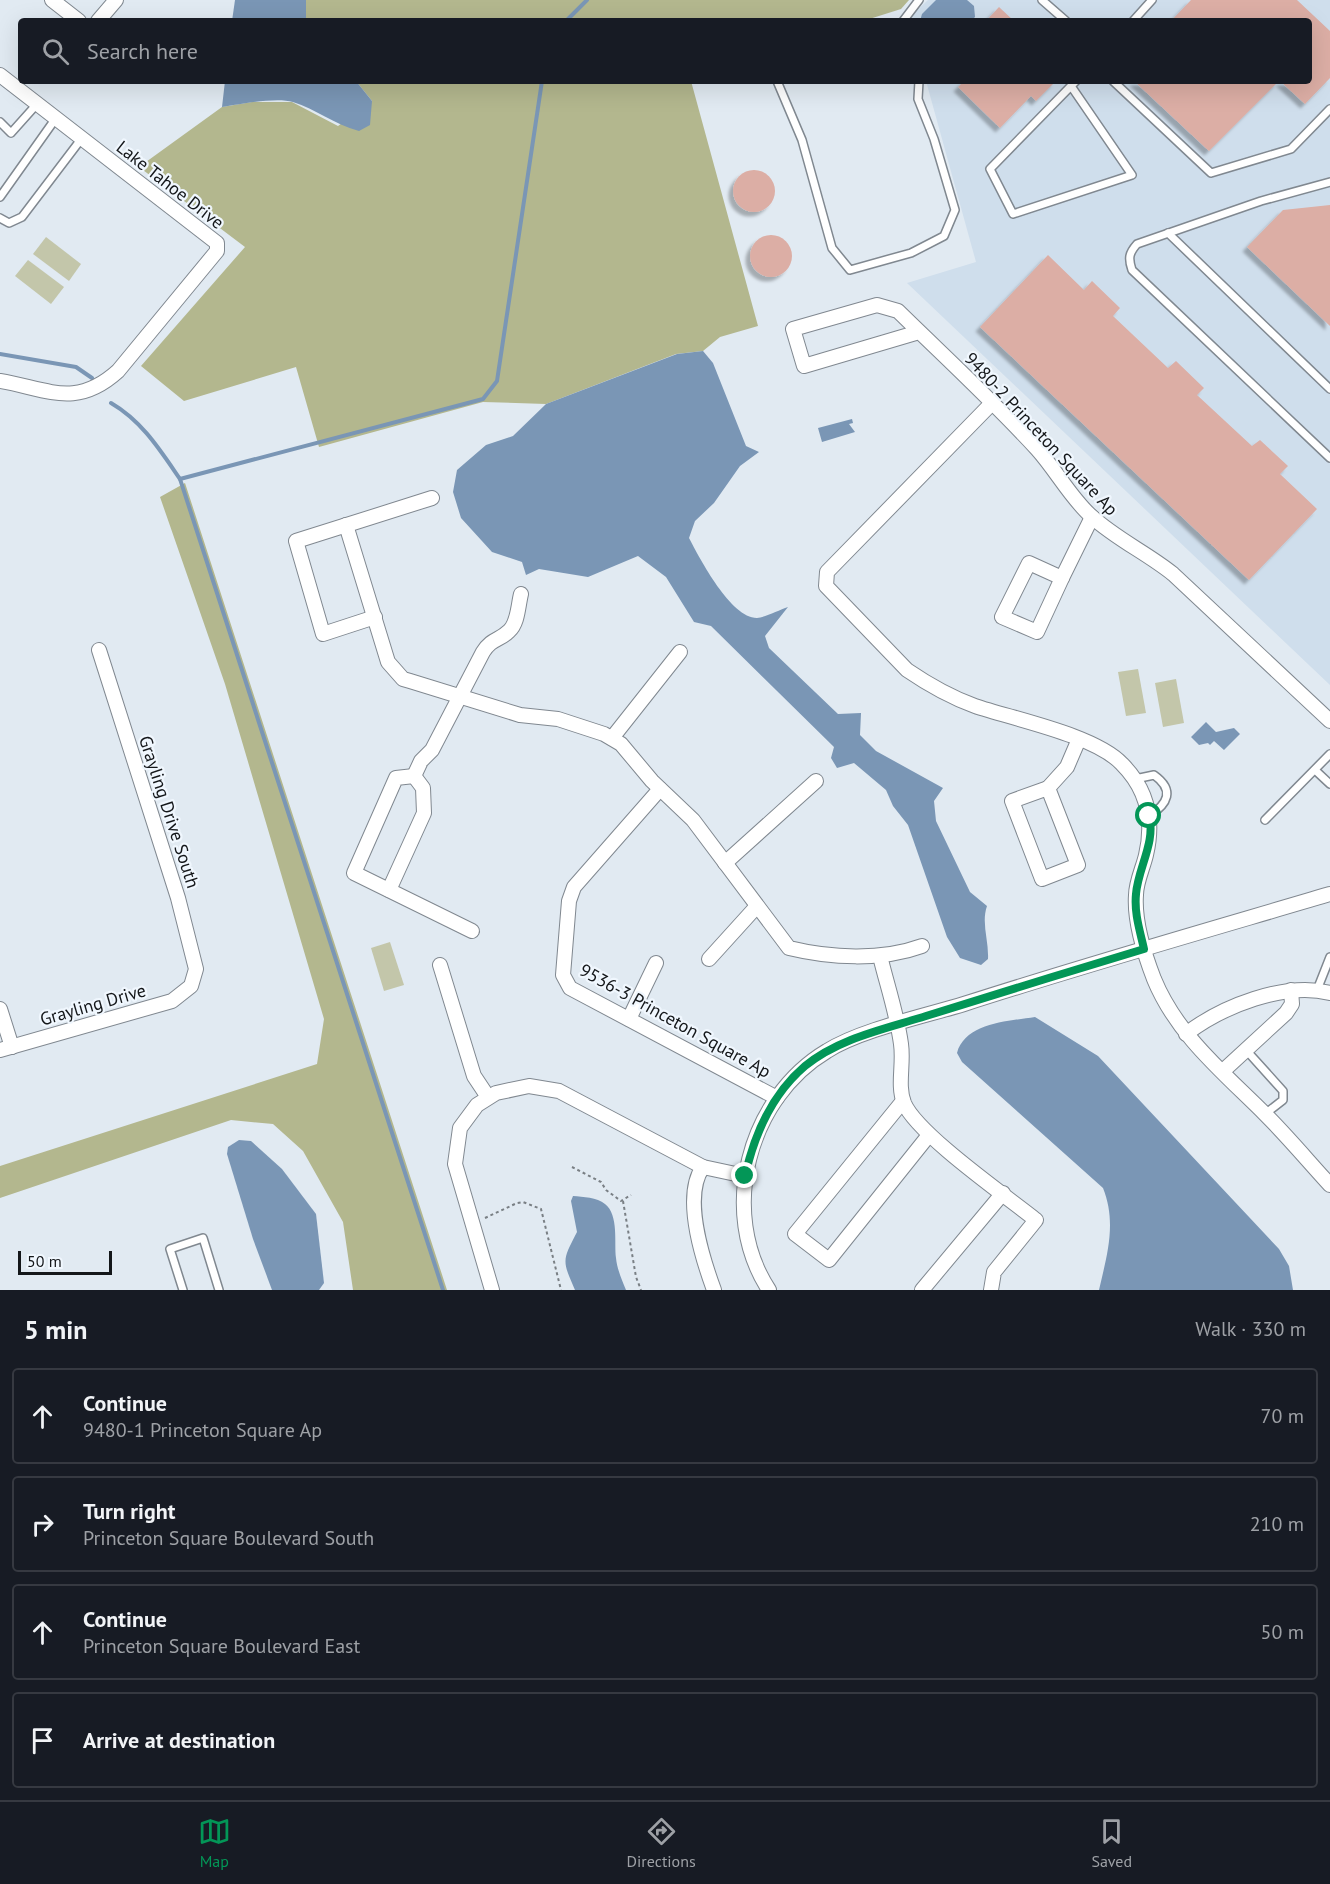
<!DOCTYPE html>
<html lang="en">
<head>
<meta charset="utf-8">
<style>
  body { margin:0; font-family:"PT Sans",sans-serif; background:#20242c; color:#f1f3f6 }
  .scale { position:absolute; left:18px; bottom:15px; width:94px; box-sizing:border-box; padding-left:6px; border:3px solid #14171a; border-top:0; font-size:16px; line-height:21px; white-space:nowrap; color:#14171a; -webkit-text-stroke:4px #f0f7fe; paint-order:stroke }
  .stop { position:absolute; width:18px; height:18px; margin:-14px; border:4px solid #039657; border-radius:50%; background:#fff }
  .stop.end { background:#039657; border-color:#fff; box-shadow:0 2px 6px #0008 }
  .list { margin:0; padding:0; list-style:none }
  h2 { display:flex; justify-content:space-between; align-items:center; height:78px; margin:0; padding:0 24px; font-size:26px }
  h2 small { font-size:20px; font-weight:400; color:#9ea1a6 }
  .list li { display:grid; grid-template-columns:39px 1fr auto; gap:18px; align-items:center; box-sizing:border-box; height:96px; margin:0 12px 12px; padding:0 12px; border:2px solid #363941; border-radius:6px }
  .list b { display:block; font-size:22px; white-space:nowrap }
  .list p { margin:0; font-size:20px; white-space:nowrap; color:#9ea1a6 }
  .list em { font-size:20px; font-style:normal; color:#9ea1a6 }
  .icon { flex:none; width:33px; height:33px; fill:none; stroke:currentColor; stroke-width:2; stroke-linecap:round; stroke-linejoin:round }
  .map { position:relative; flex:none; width:1330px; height:1290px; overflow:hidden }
  .search { position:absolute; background:#171b24; box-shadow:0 6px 24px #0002; left:18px; right:18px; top:18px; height:66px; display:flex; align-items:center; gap:15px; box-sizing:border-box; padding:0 21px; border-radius:6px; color:#9ea1a6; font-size:22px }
  .sheet { height:510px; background:#171b24 }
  nav { display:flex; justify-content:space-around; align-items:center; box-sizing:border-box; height:84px; border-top:2px solid #363941; background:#171b24; font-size:16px; color:#9ea1a6 }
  nav a { display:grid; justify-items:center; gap:3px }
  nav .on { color:#039657 }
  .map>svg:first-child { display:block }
</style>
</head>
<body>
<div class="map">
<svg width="1330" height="1290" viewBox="0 0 1330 1290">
  <defs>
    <filter id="shadow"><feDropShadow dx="-4.5" dy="4.5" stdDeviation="1.5" flood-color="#0004"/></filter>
  </defs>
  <rect width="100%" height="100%" fill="#e1eaf2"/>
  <polygon fill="#cfdeec" points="928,0 1330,0 1330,685 907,283 976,262 926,81 1309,81 1309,21 910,21 909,18"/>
  <g fill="#c3c6aa">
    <polygon points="46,237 81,264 69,281 33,254"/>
    <polygon points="28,260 64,287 51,304 15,276"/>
    <polygon points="1138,669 1146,713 1126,716 1118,672"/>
    <polygon points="1176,679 1184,723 1163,727 1155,683"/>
    <polygon points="390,942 404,985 384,991 371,948"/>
  </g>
  <g fill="#b3b78e">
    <polygon points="306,0 909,0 901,9 863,21 306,21"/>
    <polygon points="356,81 691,81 758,326 720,337 703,351 676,354 546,404 483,402 319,447 296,367 184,401 141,366 245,247 139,167 222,107 252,102 292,102 338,126 372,101"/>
    <polygon points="185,483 447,1290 353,1290 343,1222 303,1151 273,1124 231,1120 0,1198 0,1166 317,1064 324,1019 225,684 160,497"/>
  </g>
  <g fill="#7a96b5">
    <polygon points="235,0 306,0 306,21 232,21"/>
    <polygon points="936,0 967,0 974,6 975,17 971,21 920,21 922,14"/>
    <path d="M225 81H356L372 101 370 125 359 131C333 124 316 109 293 102 276 97 241 104 222 107Z"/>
    <path d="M703 351 713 363 746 446 759 452 740 466 714 503 695 521 689 538C700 559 731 618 757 618 766 617 779 610 788 607L765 636 769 648 838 714 861 713 860 735 876 751 943 788 934 801 936 821 970 892 987 906C981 923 989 941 988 959L981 965 960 958 947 937 908 825 893 806 886 790 854 763 837 768 831 758 834 747 711 626 694 622 666 577 638 556 588 577 539 569 526 575 522 562 492 552 461 518 453 492 457 470 486 445 513 436 546 404 677 354Z"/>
    <polygon points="852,419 853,423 849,424 855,432 822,442 818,428"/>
    <polygon points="1206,722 1216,732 1234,728 1240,734 1224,750 1214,741 1210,745 1208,743 1199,745 1191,737"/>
    <path d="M1035 1017 1098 1056 1279 1249 1289 1266 1293 1290H1099C1107 1255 1117 1223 1103 1188L962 1062 957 1053C965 1023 1009 1021 1035 1017Z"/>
    <polygon points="239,1140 251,1141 282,1169 316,1214 324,1283 319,1290 272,1290 253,1239 227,1154 228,1147"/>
    <path d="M573 1196C583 1197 597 1197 605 1204 619 1215 614 1243 616 1258 617 1269 622 1280 626 1290H575C562 1260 562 1261 577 1232L571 1201Z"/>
  </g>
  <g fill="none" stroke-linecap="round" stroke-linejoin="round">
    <g stroke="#7a96b5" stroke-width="4">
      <polyline points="566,21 587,0"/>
      <polyline points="0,354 76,367 92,378"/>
      <path d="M111 403C142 421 160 450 180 479L443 1290"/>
      <polyline points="180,479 483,399 497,381 542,81"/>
    </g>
  </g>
  <g fill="#dcaea5" filter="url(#shadow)">
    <polygon points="1191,0 1297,0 1330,31 1330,78 1305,104 1280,81 1309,81 1309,21 1171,21"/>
    <polygon points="999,7 1014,21 986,21"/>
    <polygon points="964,81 1056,81 1036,101 1031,96 1000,128 958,87"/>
    <polygon points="1134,81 1279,81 1209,151"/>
    <circle cx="754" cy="191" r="21"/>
    <polygon points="1330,205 1330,326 1247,247 1283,210"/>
    <circle cx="771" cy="256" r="21"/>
    <polygon points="1048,255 1084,290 1092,281 1120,308 1113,316 1168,368 1176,361 1204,388 1197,395 1252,446 1260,440 1288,466 1280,474 1317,509 1249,580 980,327"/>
  </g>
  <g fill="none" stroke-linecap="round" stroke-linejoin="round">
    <defs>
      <g id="service">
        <polyline points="1042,0 1066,21"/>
        <polyline points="903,21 919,0"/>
        <polyline points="1133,21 1152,0"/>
        <polyline points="777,81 802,140 832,248 850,270 911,253 944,236 955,210 934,139 918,99 919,81"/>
        <polyline points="1113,81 1211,173 1291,149 1330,109"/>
        <polyline points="1071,86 1132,175 1013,214 990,169 1071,86 1076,81"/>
        <polyline points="0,122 11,133 37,104"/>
        <path d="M1330 182 1261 201 1137 244C1129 253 1128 258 1132 270L1330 458"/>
        <polyline points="0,197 56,118"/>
        <polyline points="0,218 9,223 22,217 82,138"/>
        <polyline points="1168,233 1330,389"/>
        <polyline points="1315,770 1330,784"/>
        <path d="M1135 779 1154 775C1175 790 1168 804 1149 816"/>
        <polyline points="1265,820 1330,754"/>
        <polyline points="1317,990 1330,957"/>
        <polyline points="1246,1050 1283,1091 1283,1100 1265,1114"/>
        <polyline points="183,1290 170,1249 203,1238 219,1290"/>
      </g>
      <g id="minor">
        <polyline points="52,0 79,21"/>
        <polyline points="98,21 116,0"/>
        <path d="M0 75 217 243V251L118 371C76 409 48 389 0 381"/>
        <path d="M919 332 804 366 793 329 877 305 898 311C944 356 993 401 1037 449 1056 470 1070 497 1091 516 1116 539 1147 553 1173 574L1330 721"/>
        <path d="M992 403 827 572 826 586 907 670C929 685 950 697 975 706 1013 719 1095 735 1122 764 1148 790 1154 821 1146 855 1143 868 1136 882 1136 895 1134 922 1144 953 1154 979 1177 1035 1223 1072 1265 1114 1288 1137 1308 1161 1330 1185"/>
        <path d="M346 525 388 662 403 679 410 681 520 715 558 719 604 734 621 744 652 781 693 820 789 948C830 958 881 961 922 946"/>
        <polygon points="1029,563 1062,578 1037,632 1002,617"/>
        <polyline points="1062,578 1092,517"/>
        <polyline points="375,617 323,634 296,541 432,498"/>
        <polyline points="612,738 680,652"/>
        <polyline points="414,776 396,778 354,873 472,931"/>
        <path d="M414 776 421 761 432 750 483 652C492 638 499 641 509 631 518 623 518 606 521 594"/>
        <polygon points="1048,788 1078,865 1042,879 1012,801"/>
        <polyline points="1048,788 1067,767 1079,739"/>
        <polyline points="660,789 574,887 569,901 563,975 570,988 777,1098"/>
        <polyline points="725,863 816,781"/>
        <polyline points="389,890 424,813 423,788 414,776"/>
        <path d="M880 956C887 985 897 1014 901 1044 904 1064 897 1085 904 1103 917 1134 1006 1196 1036 1220L994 1272 991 1290"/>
        <polyline points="709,959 757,906"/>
        <polyline points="440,965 474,1076 488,1097"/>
        <polyline points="0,1009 12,1047"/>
        <polyline points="629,1019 656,963"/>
        <path d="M1186 1034C1221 1007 1285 981 1330 993"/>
        <polyline points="0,1050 172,1001 191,986 196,969 178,898 99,650"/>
        <polyline points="1223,1071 1286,1013 1292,1004 1291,990"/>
        <polyline points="903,1101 795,1234 829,1260 929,1135"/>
        <path d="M703 1167C682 1196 703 1260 714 1290"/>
        <polyline points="492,1290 455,1164 460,1128 477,1105 496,1093 529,1086 559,1091 703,1167 745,1176"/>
        <path d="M769 1290C718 1212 748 1098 827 1051 860 1030 925 1016 964 1004 1085 965 1208 930 1330 894"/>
        <polyline points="922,1290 1003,1193"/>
      </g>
    </defs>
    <use href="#service" stroke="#808890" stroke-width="10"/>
    <use href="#minor" stroke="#808890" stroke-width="16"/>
    <g stroke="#797f84" stroke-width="2" stroke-dasharray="3 3" stroke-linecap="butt">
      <polyline points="572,1167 601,1182 606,1190 621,1201 631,1195"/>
      <polyline points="623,1201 636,1277 641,1290"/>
      <polyline points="485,1218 517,1203 523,1202 541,1209 561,1290"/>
    </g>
    <use href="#service" stroke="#fff" stroke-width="7"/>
    <use href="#minor" stroke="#fff" stroke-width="14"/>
  </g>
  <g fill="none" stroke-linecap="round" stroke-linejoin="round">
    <path stroke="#039657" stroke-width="8" d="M745 1176C754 1136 772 1094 805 1066 839 1038 885 1029 926 1016 999 993 1071 971 1144 949 1140 931 1134 913 1136 894 1138 868 1156 842 1149 816"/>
  </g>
  <g text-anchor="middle" stroke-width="4.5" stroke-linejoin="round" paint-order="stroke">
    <g font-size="18" fill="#14171a" stroke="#f0f7fe">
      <text transform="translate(170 185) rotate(38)" y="6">Lake Tahoe Drive</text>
      <text transform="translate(1041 434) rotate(47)" y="6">9480-2 Princeton Square Ap</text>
      <text transform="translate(169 812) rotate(72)" y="6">Grayling Drive South</text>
      <text transform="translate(93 1005) rotate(-16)" y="6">Grayling Drive</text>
      <text transform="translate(675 1021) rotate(29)" y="6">9536-3 Princeton Square Ap</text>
    </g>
  </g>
</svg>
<div class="scale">50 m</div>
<div class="stop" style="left:1149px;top:816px"></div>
<div class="stop end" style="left:745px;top:1176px"></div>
<div class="search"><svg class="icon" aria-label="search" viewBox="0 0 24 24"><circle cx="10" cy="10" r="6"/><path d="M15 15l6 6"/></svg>Search here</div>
</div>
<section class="sheet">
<h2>5 min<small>Walk · 330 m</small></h2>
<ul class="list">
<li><svg class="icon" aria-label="ahead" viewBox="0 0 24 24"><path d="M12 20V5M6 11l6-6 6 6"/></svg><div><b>Continue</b><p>9480-1 Princeton Square Ap</p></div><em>70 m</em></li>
<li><svg class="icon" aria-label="right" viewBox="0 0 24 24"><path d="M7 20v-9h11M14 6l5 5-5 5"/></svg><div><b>Turn right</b><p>Princeton Square Boulevard South</p></div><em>210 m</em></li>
<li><svg class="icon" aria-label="ahead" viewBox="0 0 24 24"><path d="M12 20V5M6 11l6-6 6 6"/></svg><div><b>Continue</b><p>Princeton Square Boulevard East</p></div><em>50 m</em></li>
<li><svg class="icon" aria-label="arrive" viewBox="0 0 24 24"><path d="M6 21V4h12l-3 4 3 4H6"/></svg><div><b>Arrive at destination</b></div></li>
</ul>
</section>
<nav>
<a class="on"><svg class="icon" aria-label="map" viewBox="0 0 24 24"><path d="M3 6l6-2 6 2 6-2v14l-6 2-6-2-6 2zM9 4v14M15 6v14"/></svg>Map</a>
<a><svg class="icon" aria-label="directions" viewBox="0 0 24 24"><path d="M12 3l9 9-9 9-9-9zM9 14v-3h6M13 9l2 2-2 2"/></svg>Directions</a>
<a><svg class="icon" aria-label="saved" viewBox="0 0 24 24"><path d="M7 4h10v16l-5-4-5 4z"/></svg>Saved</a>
</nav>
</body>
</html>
